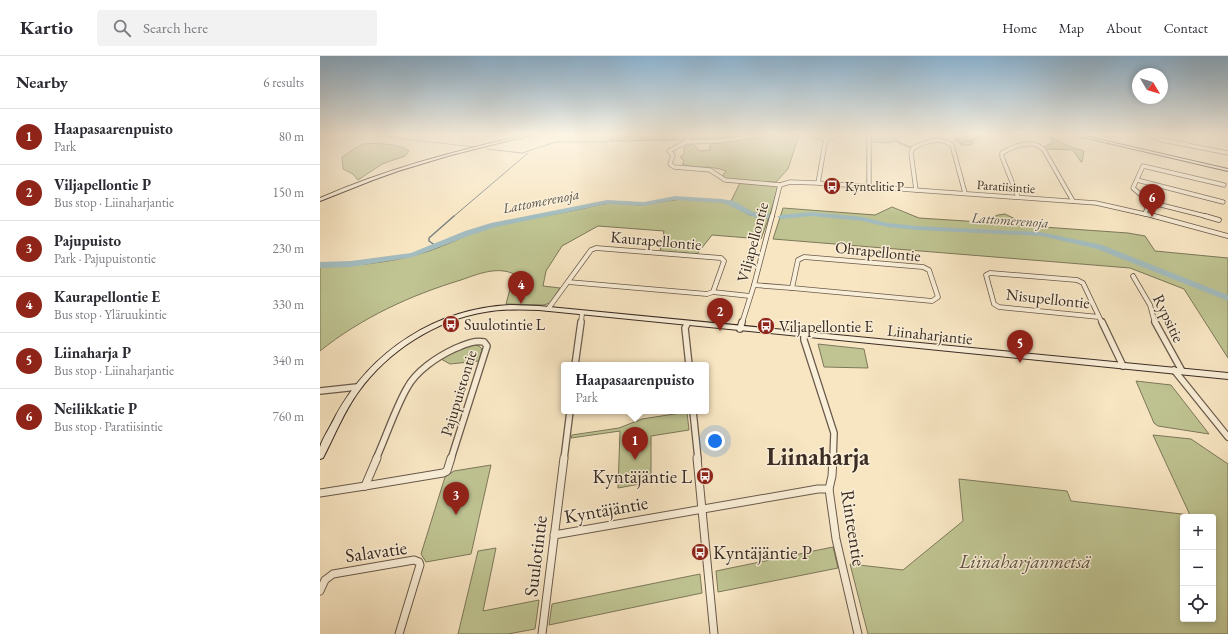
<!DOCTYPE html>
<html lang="en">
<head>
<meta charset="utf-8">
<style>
  body { margin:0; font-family:"EB Garamond",serif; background:#f2f2f3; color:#2b2b33 }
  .controls { position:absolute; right:12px; bottom:12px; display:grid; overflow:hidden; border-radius:4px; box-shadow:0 2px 6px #0003 }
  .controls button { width:36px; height:36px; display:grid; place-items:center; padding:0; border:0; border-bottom:1px solid #e1e1e2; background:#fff; color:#2b2b33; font:20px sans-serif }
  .compass { position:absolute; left:812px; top:12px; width:36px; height:36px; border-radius:50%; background:#fff; box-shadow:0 2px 6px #0003; rotate:128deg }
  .you { position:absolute; left:395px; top:385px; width:14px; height:14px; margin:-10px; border:3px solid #fff; border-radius:50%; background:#1a73e8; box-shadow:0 0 0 6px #1a73e833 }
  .badge { display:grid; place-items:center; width:26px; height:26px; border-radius:50%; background:#8f2418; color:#fff; font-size:13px; font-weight:700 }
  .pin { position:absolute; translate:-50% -33px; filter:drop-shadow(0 1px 2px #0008) }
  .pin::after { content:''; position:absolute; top:21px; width:14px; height:12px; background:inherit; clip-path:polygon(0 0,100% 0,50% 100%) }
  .popup { position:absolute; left:241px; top:306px; width:148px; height:52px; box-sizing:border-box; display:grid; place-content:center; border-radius:4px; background:#fff; filter:drop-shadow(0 1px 3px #0005); font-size:13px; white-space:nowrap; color:#7c7c81 }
  .popup b { font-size:15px; color:#2b2b33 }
  .popup::after { content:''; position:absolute; left:50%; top:100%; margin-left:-8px; border:8px solid transparent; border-top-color:#fff }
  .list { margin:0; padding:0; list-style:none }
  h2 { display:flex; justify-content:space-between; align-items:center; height:52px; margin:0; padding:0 16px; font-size:17px }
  h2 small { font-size:13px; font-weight:400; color:#7c7c81 }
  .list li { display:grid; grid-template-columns:26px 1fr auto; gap:12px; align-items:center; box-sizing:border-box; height:56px; padding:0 16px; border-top:1px solid #e1e1e2 }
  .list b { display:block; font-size:15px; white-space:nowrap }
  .list p { margin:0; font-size:13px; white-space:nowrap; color:#7c7c81 }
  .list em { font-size:13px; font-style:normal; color:#7c7c81 }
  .icon { flex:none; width:22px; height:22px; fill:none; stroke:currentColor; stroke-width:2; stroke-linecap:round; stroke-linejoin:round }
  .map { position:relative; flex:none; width:908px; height:578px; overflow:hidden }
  header { display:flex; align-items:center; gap:24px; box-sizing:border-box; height:56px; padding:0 20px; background:#fff; border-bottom:1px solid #e1e1e2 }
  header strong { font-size:19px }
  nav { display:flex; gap:22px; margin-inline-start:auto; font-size:14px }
  .search { width:280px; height:36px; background:#f2f2f3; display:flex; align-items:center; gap:10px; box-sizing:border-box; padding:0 14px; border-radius:4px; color:#7c7c81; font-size:15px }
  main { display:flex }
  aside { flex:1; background:#fff }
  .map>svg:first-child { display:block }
</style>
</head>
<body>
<header>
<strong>Kartio</strong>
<div class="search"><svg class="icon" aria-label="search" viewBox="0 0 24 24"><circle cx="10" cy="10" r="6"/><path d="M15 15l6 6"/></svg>Search here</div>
<nav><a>Home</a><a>Map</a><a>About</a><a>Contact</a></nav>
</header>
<main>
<aside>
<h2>Nearby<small>6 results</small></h2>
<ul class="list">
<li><span class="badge">1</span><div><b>Haapasaarenpuisto</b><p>Park</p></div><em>80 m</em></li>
<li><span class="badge">2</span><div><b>Viljapellontie P</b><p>Bus stop · Liinaharjantie</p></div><em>150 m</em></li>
<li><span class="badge">3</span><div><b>Pajupuisto</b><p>Park · Pajupuistontie</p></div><em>230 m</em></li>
<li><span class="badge">4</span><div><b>Kaurapellontie E</b><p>Bus stop · Yläruukintie</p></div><em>330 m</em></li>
<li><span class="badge">5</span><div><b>Liinaharja P</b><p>Bus stop · Liinaharjantie</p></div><em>340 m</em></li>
<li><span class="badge">6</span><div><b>Neilikkatie P</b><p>Bus stop · Paratiisintie</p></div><em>760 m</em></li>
</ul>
</aside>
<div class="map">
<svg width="908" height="578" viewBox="0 0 908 578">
  <rect width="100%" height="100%" fill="#f8e6c3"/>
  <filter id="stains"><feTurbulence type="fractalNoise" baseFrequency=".005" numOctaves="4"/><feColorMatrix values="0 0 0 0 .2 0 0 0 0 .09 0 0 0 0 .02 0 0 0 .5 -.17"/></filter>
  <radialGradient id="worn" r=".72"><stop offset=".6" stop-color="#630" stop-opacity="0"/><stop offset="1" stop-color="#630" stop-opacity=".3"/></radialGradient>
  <g fill="#bfc492" stroke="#7d785b" fill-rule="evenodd">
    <polygon points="295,79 368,79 365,84 290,85"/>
    <polygon points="373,79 425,79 395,84 370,84"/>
    <path d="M448 79H479L468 113 456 126 420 125 404 122 403 119 406 115C392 109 376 113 362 108L364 105 360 101 364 98V91L373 88 380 95 390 94V89L400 86Z"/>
    <polygon points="644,79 662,79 658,83 645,85 655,86 650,89 641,89 640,87 644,86 639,87 634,84 644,82"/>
    <polygon points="698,79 727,79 751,91 764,95 762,106 761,106 753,94 725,93 724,91 733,86 730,81"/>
    <polygon points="551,80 589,79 575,84 591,91 589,92 575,85 569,87 552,86"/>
    <path d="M42 88C54 87 80 87 89 95L85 100 62 108 38 124 33 118 23 113 22 101Z"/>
    <polygon points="420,127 455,129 458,131 450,159 432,157 411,145"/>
    <path d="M361 143 404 146 430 159 449 161 441 183 392 179 377 198 340 195 344 175 278 170 242 190 226 215 223 230 240 232 230 247 224 249 186 248 194 218C177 210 158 218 141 224 91 239 41 262 0 295V211C33 210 68 207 99 198 125 191 148 177 174 170 208 161 244 158 278 149L290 147 321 149Z"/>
    <polygon points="572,151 599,162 661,166 678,159 685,158 709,170 808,177 825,180 835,195 908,202 908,302 864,233 810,212 453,183 463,152 555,159"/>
    <polygon points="498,288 544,293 548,312 504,311"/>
    <polygon points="154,289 159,290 162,293 159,305 130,308 121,303 145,290"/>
    <polygon points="816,325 851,329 889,378 838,370 834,367"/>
    <polygon points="367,356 369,374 331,380 331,426 298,432 300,375 251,382 252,379 299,372 322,363"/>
    <path d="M833 379 871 383 908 408V578H548L530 508 583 514 643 465 639 423 747 435 751 445 870 459ZM863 461H893V563H863Z"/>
    <polygon points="171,409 151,498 106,506 101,498 125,421 134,415"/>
    <polygon points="513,491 518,512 398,536 396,515"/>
    <polygon points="176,492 163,555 219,544 215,573 188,578 138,578 158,495"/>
    <polygon points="380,518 382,537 229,569 232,548"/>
  </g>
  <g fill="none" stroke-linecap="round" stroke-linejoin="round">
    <g stroke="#798281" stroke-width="1">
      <polyline points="60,80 154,91"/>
      <polyline points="0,83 9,79"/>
      <polyline points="167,93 202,97 236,86 288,86 293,79"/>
      <polyline points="133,161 208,97"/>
    </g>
    <polyline stroke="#798281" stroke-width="1.5" points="116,190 109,185 109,182 134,160"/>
    <g fill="#a3bcbf" fill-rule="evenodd">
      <path d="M355 140 402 143 414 145 433 156 449 158 453 160C440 170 415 150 402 147L355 144 324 150 287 148 176 171 151 179 93 201 31 211 0 212V206L31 205 91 197 145 175 171 167 287 144 324 146Z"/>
      <polygon points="491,156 543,161 567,167 597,170 721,176 782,189 908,239 908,245 777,193 721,180 597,174 567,171 543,165 491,160 461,163 457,161 461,159"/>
    </g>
    <defs>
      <g id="street-far3">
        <polyline points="442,79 399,85 366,86 349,95 353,99 350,108 354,111 390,114 405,124 460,129"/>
        <polyline points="493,79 507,83"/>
        <polyline points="549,79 549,131"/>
        <polyline points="830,79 842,84 908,97"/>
        <polyline points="366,86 370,79"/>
        <polyline points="817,124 903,146"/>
        <polyline points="498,127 505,87 507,83 519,79"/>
        <polyline points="460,129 470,126 498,127 776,147 838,161"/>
        <path d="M596 134 591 97 593 92C605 86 620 80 632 89L645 137"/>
        <path d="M698 141 682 101V97C694 90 713 82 724 94L753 145"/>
        <polyline points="829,146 889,161"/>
        <polyline points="825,158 829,146 813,132 823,110 904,129"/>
        <polyline points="452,161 460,129"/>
      </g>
      <g id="street-far2">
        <polyline points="834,160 908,180"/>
        <polyline points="885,160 899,164"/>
        <polygon points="484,201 603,211 609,214 618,241 612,245 472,232 478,204"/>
        <polyline points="813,220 830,249 835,267"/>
        <polyline points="248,226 387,238 393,236"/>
        <polyline points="434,229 472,232"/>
        <polyline points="228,253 271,194 276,192 401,202 404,205 393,236 430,240"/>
        <polyline points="779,261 679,251 674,248 666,219 670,217 757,224 763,227 782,267"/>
        <polyline points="261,267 262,257"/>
        <polyline points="422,267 434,229 452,160"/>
      </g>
      <g id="street-far1">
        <polyline points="782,266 803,310"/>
        <polyline points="835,266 862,315"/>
        <polyline points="367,268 365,272 369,309"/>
        <polyline points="420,273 422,266"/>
        <polyline points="484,279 484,284 514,377 513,403"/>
        <polyline points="255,309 261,266"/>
        <polyline points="854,314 908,381"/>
        <polyline points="0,335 37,331"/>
        <polyline points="373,355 378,403"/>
        <path d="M56 403C66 381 75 353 87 332 96 315 117 301 134 293 144 289 153 284 164 286L167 290 131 403"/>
        <polyline points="244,403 250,355"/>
      </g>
      <g id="street">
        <polyline points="377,402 394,578"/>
        <polyline points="513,402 512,420 509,433 516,483 538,578"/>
        <polyline points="45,430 57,402"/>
        <polyline points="45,430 123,417 127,415 131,402"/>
        <polyline points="0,437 45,430"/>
        <polyline points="234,479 498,433 509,433"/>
        <polyline points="0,535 5,524 13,518 94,504 99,506 100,509 79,578"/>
        <polyline points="222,578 244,402"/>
      </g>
      <g id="secondary">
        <path d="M205 79H211L131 99 78 115 53 124 0 145V142C66 113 135 95 205 79Z"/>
        <polygon points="754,79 760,79 908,113 908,115"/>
        <path d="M192 249 219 250 908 317V323L219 254C201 253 182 253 165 256 116 264 68 295 39 335 24 355 15 379 3 402L0 403C0 399 0 394 0 391 2 383 12 368 15 361 51 294 117 252 192 249Z"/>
      </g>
    </defs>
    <use href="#street-far3" stroke="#6a5a4c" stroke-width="5"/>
    <use href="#street-far2" stroke="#6a5a4c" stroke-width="5.5"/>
    <use href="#street-far1" stroke="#6a5a4c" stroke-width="8"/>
    <use href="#street" stroke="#6a5a4c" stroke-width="9"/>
    <use href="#secondary" stroke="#3b2c24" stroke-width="2"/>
    <use href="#street-far3" stroke="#faefd8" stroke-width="3.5"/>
    <use href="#street-far2" stroke="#faefd8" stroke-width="4"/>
    <use href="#street-far1" stroke="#faefd8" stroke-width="5.5"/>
    <use href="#street" stroke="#faefd8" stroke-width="7"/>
    <use href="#secondary" fill="#faefd8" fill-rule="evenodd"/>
  </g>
  <linearGradient id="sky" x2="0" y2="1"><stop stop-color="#8cb7d8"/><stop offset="0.49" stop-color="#fcf4e4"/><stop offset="1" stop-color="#fcf4e4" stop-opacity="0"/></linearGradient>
  <rect width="908" height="160" fill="url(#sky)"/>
  <defs>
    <symbol id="bus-disc" viewBox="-11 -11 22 22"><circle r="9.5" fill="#8f2418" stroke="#faefd8"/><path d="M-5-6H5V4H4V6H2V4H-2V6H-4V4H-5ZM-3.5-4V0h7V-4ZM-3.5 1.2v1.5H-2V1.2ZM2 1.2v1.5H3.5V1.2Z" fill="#fff"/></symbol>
  </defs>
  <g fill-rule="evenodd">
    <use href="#bus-disc" x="502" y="120" width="20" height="20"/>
    <use href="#bus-disc" x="121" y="258" width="20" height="20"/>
    <use href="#bus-disc" x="436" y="260" width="20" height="20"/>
    <use href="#bus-disc" x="375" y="410" width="20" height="20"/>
    <use href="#bus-disc" x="370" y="486" width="20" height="20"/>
  </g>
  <g text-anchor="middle" stroke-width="3" stroke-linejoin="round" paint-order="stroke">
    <g font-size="13" fill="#3b2c24" stroke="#faefd8" text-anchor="start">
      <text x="525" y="135">Kyntelitie P</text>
    </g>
    <g font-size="13" fill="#3b2c24" stroke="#faefd8">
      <text transform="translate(686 130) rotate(4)" y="5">Paratiisintie</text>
    </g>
    <g font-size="14" font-style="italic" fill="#55504b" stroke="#faefd8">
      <text transform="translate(221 145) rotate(-11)" y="5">Lattomerenoja</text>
      <text transform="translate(690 164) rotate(4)" y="5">Lattomerenoja</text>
    </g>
    <g font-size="16" fill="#3b2c24" stroke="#faefd8">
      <text transform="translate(336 184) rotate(5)" y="6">Kaurapellontie</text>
      <text transform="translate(432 186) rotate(-75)" y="6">Viljapellontie</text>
      <text transform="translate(558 195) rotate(6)" y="6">Ohrapellontie</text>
      <text transform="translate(728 242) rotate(6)" y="6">Nisupellontie</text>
      <text transform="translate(849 262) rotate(64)" y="6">Rypsitie</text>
      <text transform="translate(610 278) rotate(6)" y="6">Liinaharjantie</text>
      <text transform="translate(138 337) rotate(-73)" y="6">Pajupuistontie</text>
    </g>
    <g font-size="16" fill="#3b2c24" stroke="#faefd8" text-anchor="start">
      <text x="144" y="274">Suulotintie L</text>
      <text x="459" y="276">Viljapellontie E</text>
    </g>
    <g font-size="19" fill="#3b2c24" stroke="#faefd8" text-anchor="end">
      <text x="372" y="427">Kyntäjäntie L</text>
      <text x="393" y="503" text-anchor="start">Kyntäjäntie P</text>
    </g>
    <g font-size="19" fill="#3b2c24" stroke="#faefd8">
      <text transform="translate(286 453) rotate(-10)" y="7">Kyntäjäntie</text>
      <text transform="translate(534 472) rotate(81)" y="7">Rinteentie</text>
      <text transform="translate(56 495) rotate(-8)" y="7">Salavatie</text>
      <text transform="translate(215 500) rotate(-83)" y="7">Suulotintie</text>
    </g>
    <g font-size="19" font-style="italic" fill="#5c5240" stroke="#faefd8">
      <text x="705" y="512">Liinaharjanmetsä</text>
    </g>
    <g font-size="24" font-weight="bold" fill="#3b2c24" stroke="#faefd8">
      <text x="498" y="409">Liinaharja</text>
    </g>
  </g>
  <rect width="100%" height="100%" filter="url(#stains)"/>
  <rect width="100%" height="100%" fill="url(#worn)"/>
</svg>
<div class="controls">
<button>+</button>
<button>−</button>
<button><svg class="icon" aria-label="locate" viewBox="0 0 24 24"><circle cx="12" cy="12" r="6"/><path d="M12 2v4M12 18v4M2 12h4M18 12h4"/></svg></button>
</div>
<svg class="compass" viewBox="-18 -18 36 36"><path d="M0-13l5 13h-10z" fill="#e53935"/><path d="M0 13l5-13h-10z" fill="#7c7c81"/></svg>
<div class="you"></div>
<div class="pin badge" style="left:315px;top:404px">1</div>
<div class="popup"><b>Haapasaarenpuisto</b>Park</div>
<div class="pin badge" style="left:400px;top:275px">2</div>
<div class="pin badge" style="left:136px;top:459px">3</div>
<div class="pin badge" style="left:201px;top:248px">4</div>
<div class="pin badge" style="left:700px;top:307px">5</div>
<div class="pin badge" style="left:832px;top:161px">6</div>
</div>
</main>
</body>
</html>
